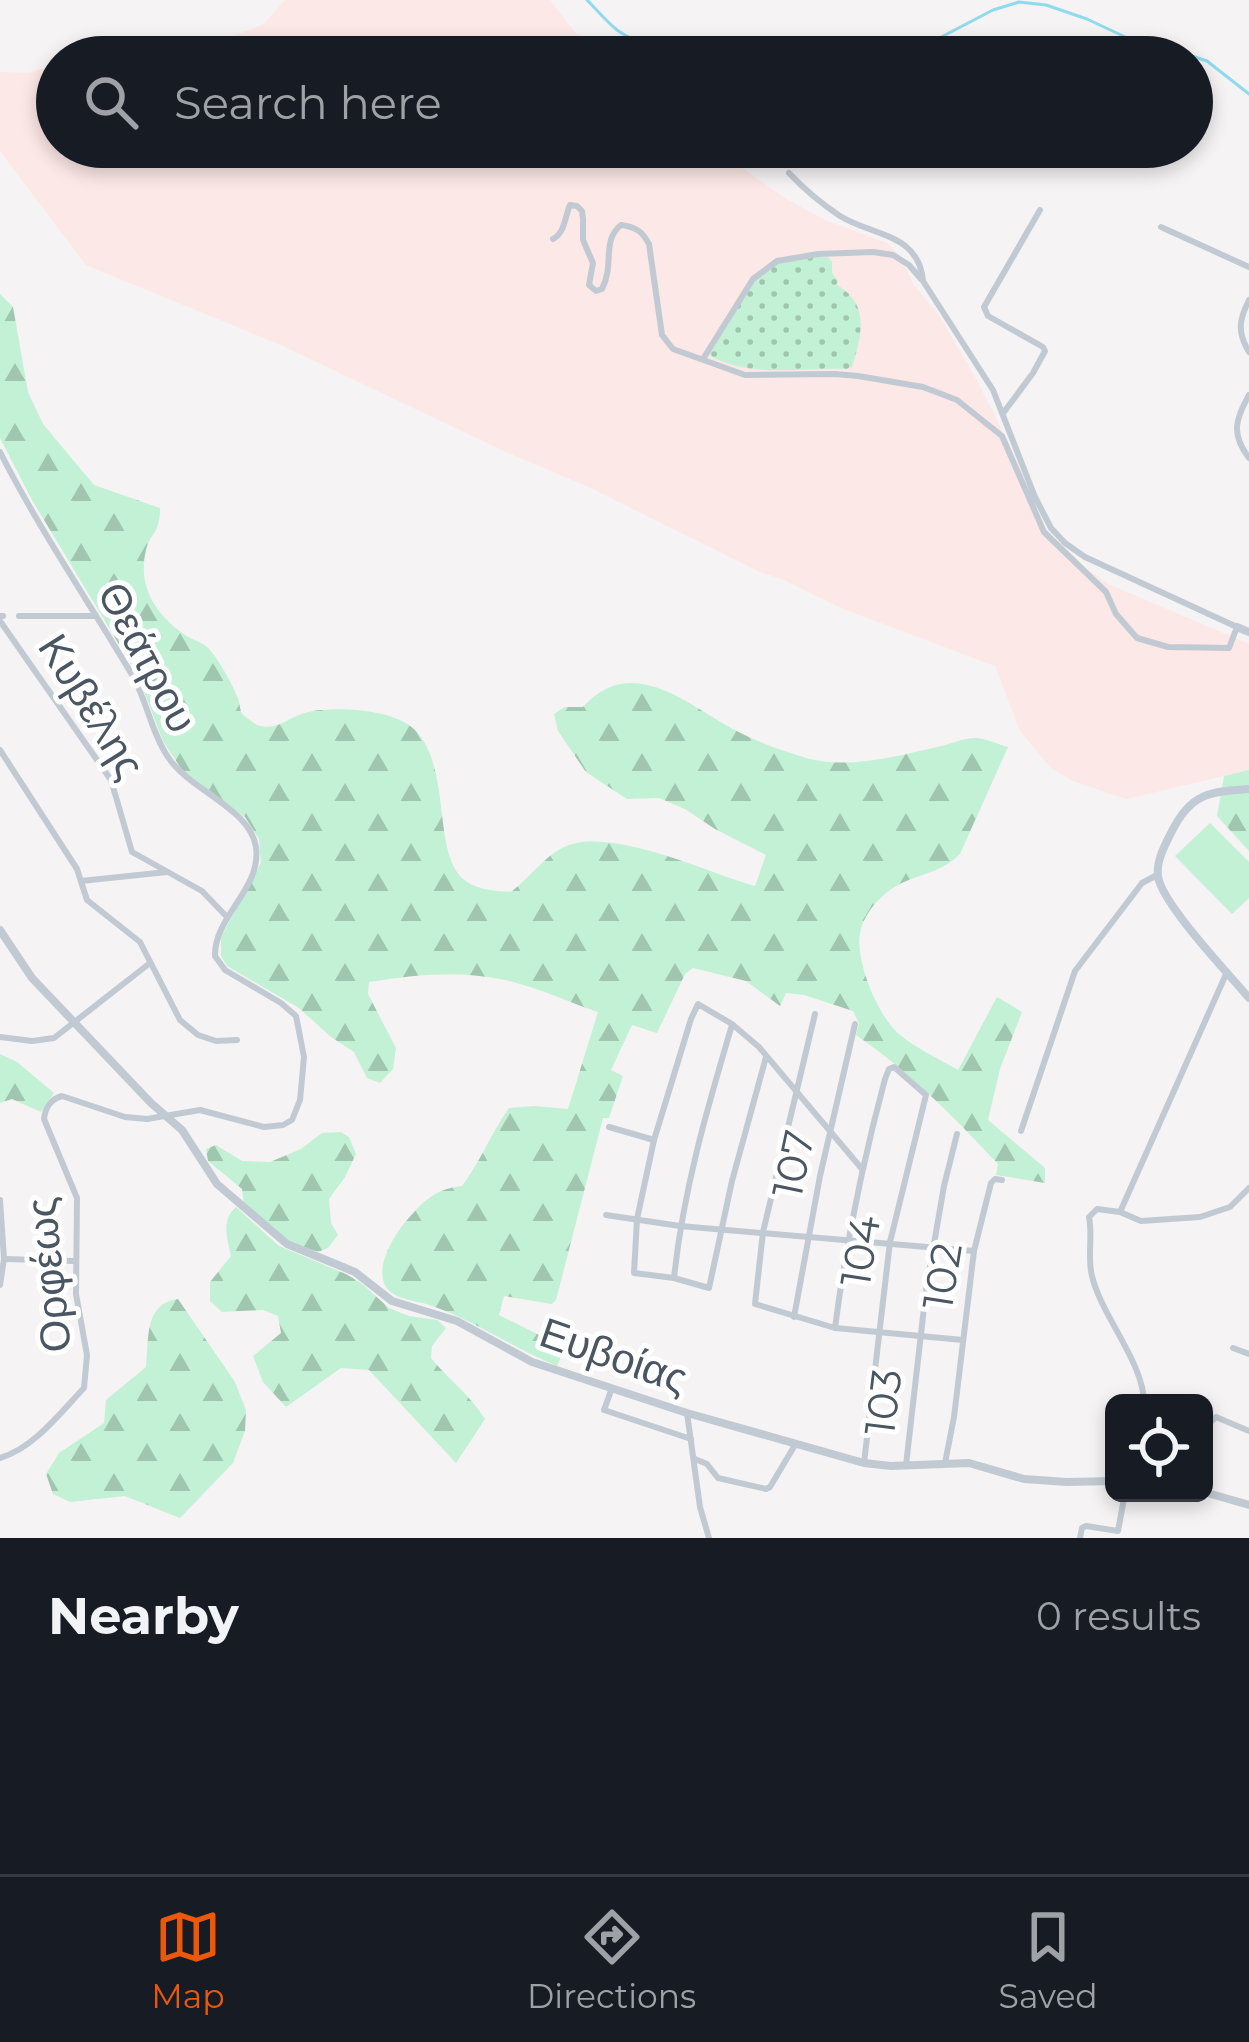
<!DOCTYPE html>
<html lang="en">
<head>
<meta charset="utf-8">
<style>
  body { margin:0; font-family:Montserrat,sans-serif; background:#20242c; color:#f1f3f6 }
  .controls { position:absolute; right:36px; bottom:36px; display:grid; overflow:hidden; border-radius:18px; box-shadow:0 6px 18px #0003 }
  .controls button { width:108px; height:108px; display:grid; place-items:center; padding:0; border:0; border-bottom:3px solid #363941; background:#171b24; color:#f1f3f6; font:60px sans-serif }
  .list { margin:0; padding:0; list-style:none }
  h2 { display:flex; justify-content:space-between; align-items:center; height:156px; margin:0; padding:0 48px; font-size:51px }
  h2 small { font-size:39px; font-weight:400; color:#9ea1a6 }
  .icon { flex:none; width:66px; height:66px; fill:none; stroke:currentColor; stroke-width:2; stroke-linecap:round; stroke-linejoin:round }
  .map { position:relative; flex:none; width:1249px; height:1538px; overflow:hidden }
  .search { position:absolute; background:#171b24; box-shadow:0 6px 18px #0003; left:36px; right:36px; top:36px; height:132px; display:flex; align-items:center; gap:30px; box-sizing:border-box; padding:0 42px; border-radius:66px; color:#9ea1a6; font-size:45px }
  .sheet { height:336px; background:#171b24 }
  nav { display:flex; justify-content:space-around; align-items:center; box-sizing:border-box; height:168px; border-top:3px solid #363941; background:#171b24; font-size:33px; color:#9ea1a6 }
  nav a { display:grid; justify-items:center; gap:6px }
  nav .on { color:#ea580c }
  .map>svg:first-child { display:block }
</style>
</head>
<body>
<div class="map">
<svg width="1249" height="1538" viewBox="0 0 1249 1538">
  <defs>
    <pattern id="grass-dots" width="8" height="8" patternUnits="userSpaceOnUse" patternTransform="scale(3)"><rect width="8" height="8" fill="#c3f1d5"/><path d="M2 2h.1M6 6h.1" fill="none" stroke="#a0c6b0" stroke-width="1.8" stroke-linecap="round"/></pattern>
    <pattern id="forest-firs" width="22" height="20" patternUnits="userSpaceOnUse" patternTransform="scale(3)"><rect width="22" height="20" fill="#c3f1d5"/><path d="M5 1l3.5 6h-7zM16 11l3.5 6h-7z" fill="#a0c6b0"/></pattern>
  </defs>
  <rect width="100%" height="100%" fill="#f5f3f3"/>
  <g fill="#fce8e6">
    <polygon points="285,0 550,0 576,34 628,57 101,57 127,49 167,49 204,44 242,33 264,24"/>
    <polygon points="57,65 57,147 712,147 788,200 825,220 887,243 900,256 913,284 940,317 975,377 1007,440 1042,527 1067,554 1108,584 1249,644 1249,770 1126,799 1073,781 1051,768 1020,731 995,666 841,608 784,580 758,571 591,488 506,452 281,345 86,265 0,151 0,72 28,73"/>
  </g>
  <path fill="url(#grass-dots)" d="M814 257H828L832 262V273L838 281 837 285C870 304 862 335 852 367L847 369C801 367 750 379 709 355L754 282 779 262Z"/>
  <g fill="url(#forest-firs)">
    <path d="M0 294 13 307 28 392 43 424 94 485 160 508C160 534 151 531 146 550 137 587 156 615 185 635 192 640 203 642 209 649 219 660 231 682 237 696 240 701 239 708 242 714 243 715 255 724 257 725 277 732 290 716 308 712 335 706 393 709 414 729 451 765 433 845 460 876 473 890 494 891 511 892 528 879 543 858 562 848 608 824 707 873 755 886L766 855 715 829 685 809 659 798 627 799 586 772 558 731 554 714 565 707H583C631 654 684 702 731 728 753 740 776 749 800 756 844 771 893 757 937 747 948 745 961 739 973 738 984 737 997 744 1008 747L960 854C939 876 911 873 886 893 874 903 863 917 860 933 855 959 876 1010 894 1029 910 1046 938 1058 958 1070L997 997 1022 1012 1000 1069 988 1120 1045 1168V1183L996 1175 998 1164C952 1115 911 1073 856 1035L859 1023 853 1011 804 995 786 993 780 1006 746 981 693 968 685 974 657 1033 632 1025 611 1070 623 1076 609 1118H603L556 1300 552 1304 504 1296 499 1315 565 1348 557 1366C512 1348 475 1320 429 1305 415 1300 395 1300 386 1287 375 1269 391 1241 402 1226 421 1204 432 1189 462 1186 481 1161 491 1133 509 1108L535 1106 568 1109 598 1012C566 1001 533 985 500 979 456 970 413 975 369 982L368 994 396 1048 393 1069 380 1083 367 1078 354 1052 331 1037 299 1008 227 966 221 956V937L261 863 259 839 245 817 182 770 163 741 138 676 32 500 0 438Z"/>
    <polygon points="1249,770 1249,851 1217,816 1224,776"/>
    <polygon points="0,1054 17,1062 54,1093 41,1112 12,1099 0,1103"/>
    <polygon points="341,1132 349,1137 356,1154 345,1177 329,1199 331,1223 338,1235 328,1248 318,1252 290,1242 244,1203 242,1189 208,1161 206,1149 216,1145 242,1161 270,1162 301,1149 322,1133"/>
    <path d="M236 1207 279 1246 346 1274 361 1283 389 1308 409 1316 437 1320 446 1328 432 1346 431 1358C449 1380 470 1395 485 1419L456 1463 369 1370 341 1368 286 1407 263 1382 253 1356 281 1333 278 1316 263 1310 222 1312 210 1301V1282L231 1256C227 1239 221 1220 236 1207Z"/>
    <path d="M178 1299 235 1382 246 1410 245 1431 233 1463 180 1518 125 1496 70 1502 53 1494 46 1474 59 1453 104 1423 106 1400 146 1367C149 1339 144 1303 178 1299Z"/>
  </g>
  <polygon fill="#c3f1d5" points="1210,823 1249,862 1249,898 1232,914 1175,856"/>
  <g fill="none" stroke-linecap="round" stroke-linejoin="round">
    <g stroke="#90daee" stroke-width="3">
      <path d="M587 0C597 10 606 21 617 30 632 41 648 44 661 57"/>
      <polyline points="903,57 993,10 1019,2 1046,5 1087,19 1153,50 1186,54 1207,61 1249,94"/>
    </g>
    <g stroke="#c1cad2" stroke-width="6">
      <polyline points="1161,227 1249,267"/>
      <path d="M553 239C565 233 565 216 570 205L577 206 582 211 583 219V240L593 263 589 285 596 291 602 289C615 264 601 241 621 225 636 227 642 231 649 244L662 335 673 349 745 375 835 374 858 376 923 387 957 400 1002 436 1044 532 1106 592 1116 614 1137 638 1168 647 1229 648 1237 627 1085 557 1065 543 1051 528 1035 497 993 390 923 281C919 233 872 236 840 216 822 204 804 189 789 173"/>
      <path d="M1249 300C1239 320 1237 332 1249 352"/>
      <polyline points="703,359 753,279 777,261 818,254 873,252 893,255 909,265 921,279"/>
      <path d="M1249 395C1235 420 1231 434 1249 458"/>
      <polyline points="1004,412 1033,373 1045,351 1043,347 988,316 984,307 1040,210"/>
      <path d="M0 452C39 529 87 599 131 673 147 700 151 732 168 757 189 790 250 808 256 847 262 889 214 916 215 956L225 970 281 1003 296 1016 304 1057 300 1100 292 1120 283 1125 264 1127 200 1110 147 1119 125 1117 62 1096C51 1099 45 1108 44 1119L77 1198 76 1294 87 1355 84 1388C60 1413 34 1448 0 1458"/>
      <polyline points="0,616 3,616"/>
      <polyline points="19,616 94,616"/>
      <polyline points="0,621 111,780 132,852 202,891 227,917"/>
      <polyline points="0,750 77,869 87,900 140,942 180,1020 198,1035 216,1041 237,1040"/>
      <polyline points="81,881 167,872"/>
      <polyline points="815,1014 763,1232 755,1304 835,1328 963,1340"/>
      <polyline points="0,1037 32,1041 54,1038 150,963"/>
      <polyline points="766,1057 732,1181 709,1288 674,1278 634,1273 637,1219 654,1140 691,1019 698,1004 732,1024 759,1047 862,1169"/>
      <polyline points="609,1127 654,1140"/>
      <polyline points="1021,1131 1075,971 1142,883 1157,875"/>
      <polyline points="0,1200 4,1259 0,1285"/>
      <polyline points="1120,1212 1227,972"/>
      <polyline points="606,1215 680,1226 974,1251"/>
      <polyline points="4,1259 74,1261"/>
      <path d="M674 1278C683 1191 707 1109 732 1025"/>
      <polyline points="794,1317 820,1176 855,1024"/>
      <path d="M835 1328C846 1243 863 1161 885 1079L889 1069 894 1067 926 1095 890 1242 864 1463"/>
      <polyline points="1233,1348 1249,1354"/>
      <polyline points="612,1388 604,1410 691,1439"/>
      <path d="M1144 1403C1144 1363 1101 1315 1092 1276 1087 1257 1093 1237 1089 1217L1097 1209 1120 1212 1141 1221 1200 1217 1230 1207 1249 1188"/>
      <polyline points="687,1413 700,1507 709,1538"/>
      <polyline points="1204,1428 1216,1417 1249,1431"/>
      <polyline points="695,1459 707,1464 718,1478 766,1489 770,1487 795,1445"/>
      <polyline points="945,1463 954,1417 974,1251 991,1183 995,1179 1002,1180"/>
      <polyline points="906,1465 926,1290 944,1186 957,1134"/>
      <polyline points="1080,1538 1082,1528 1086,1526 1118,1531 1125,1493"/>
    </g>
    <g stroke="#c1cad2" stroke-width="8">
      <polyline points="0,930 32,978 151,1103 182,1130 217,1184 287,1244 355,1272 392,1301 457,1321 532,1362 687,1413 864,1463 891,1466 969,1463 1024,1479 1067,1482 1114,1481"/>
      <polyline points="1204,1492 1249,1505"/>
    </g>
    <g stroke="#c1cbd6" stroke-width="8">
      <polyline points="1237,627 1249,632"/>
      <path d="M1249 789C1209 792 1191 793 1172 831 1165 845 1156 861 1158 876 1161 903 1229 974 1249 998"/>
    </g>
  </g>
  <g text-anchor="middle" stroke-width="10" stroke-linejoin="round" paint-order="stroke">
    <g font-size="42" fill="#4a5661" stroke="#fff">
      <text transform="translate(148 657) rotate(62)" y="15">Θεάτρου</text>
      <text transform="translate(92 706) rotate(58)" y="15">Κυβέλης</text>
      <text transform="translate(793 1164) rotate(-78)" y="15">107</text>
      <text transform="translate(860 1251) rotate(-81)" y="15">104</text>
      <text transform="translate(48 1275) rotate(-96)" y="15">Ορφέως</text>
      <text transform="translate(942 1276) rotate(-81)" y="15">102</text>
      <text transform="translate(614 1355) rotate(19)" y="15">Ευβοίας</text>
      <text transform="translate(883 1402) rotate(-83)" y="15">103</text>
    </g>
  </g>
</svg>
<div class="controls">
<button><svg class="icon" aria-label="locate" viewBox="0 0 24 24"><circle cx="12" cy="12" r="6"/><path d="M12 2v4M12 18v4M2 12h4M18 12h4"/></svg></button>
</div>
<div class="search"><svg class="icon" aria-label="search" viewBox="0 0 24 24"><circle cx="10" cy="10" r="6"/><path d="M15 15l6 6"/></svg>Search here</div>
</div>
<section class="sheet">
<h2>Nearby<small>0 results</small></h2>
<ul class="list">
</ul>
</section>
<nav>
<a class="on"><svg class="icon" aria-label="map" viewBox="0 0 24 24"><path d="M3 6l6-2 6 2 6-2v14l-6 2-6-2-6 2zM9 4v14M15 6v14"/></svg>Map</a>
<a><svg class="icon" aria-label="directions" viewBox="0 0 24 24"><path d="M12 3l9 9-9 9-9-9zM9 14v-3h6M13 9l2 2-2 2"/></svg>Directions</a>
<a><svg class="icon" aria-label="saved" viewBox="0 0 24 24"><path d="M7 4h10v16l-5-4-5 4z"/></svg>Saved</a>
</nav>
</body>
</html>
